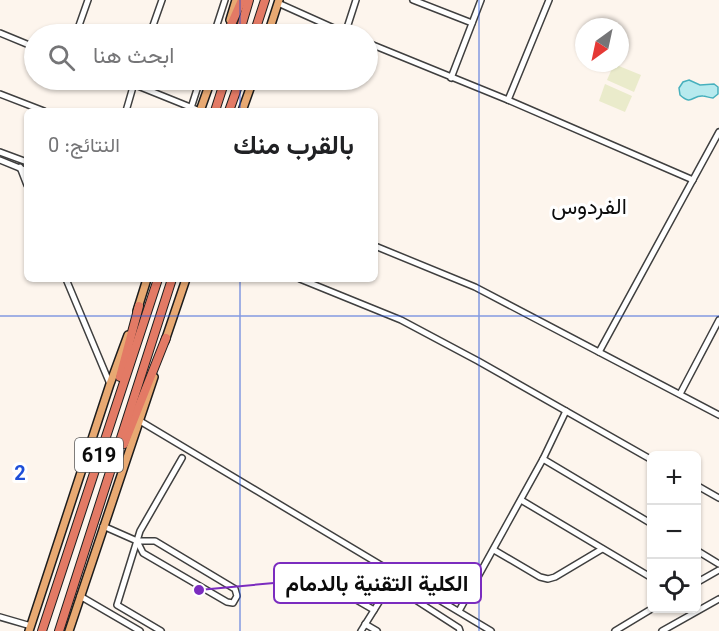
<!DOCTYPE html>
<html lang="ar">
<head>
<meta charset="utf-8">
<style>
  body { margin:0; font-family:Georgia,Vazirmatn,serif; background:#f6f6f6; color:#202124; direction:rtl }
  .controls { position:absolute; right:18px; bottom:18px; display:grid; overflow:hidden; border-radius:9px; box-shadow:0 2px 4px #0004 }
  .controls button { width:54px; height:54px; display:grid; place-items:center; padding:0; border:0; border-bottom:2px solid #e0e0e0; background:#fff; color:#202124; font:30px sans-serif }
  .compass { position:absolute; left:575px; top:18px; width:54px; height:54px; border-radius:50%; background:#fff; box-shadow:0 2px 4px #0004; rotate:213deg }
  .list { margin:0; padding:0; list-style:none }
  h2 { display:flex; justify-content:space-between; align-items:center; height:78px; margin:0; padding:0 24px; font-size:26px }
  h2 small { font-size:20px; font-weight:400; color:#757577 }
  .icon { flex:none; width:33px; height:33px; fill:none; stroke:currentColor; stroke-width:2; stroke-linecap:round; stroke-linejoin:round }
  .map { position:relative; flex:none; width:719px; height:631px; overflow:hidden; direction:ltr }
  .search { position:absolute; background:#fff; box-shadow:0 2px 4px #0004; left:24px; top:24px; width:354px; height:66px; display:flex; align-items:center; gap:15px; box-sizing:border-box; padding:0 21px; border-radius:33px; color:#757577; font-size:22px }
  .panel { position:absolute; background:#fff; box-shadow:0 2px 4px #0004; left:24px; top:108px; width:354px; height:174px; border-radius:9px; direction:rtl }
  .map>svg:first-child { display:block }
</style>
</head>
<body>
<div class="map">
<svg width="719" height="631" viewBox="0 0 719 631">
  <rect width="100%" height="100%" fill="#fdf5ed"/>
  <g fill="#eaebcb">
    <polygon points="614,64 641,75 634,92 607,80"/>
    <polygon points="605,84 632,96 625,112 599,101"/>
  </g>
  <path fill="#b7eaee" stroke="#47b0bd" stroke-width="1.5" d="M689 80 700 85 714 84 718 87V94L713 98C709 98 706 96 703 96 692 95 692 106 680 95L679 88 683 82Z"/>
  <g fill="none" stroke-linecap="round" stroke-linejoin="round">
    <defs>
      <g id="minor">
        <polyline points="413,0 472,23"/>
        <polyline points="278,3 347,34"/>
        <polyline points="0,33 34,47"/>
        <polyline points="76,34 88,0"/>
        <polyline points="150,34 162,0"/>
        <polyline points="214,34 225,0"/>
        <polyline points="345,34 356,0"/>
        <polyline points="368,43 508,100 549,0"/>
        <polyline points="451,78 481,0"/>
        <polyline points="123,80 200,111"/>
        <polyline points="0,94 44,111"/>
        <polyline points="508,100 693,180"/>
        <polyline points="126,111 135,80"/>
        <polyline points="190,111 200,80"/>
        <polyline points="0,152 27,162"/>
        <polyline points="0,160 27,171"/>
        <polyline points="20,167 27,185"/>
        <polyline points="375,246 475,287 719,415"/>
        <polyline points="66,279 110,384"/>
        <polyline points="300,279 401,320 478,361 652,460"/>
        <polyline points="599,352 719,132"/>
        <polyline points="680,394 719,320"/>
        <polyline points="140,421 491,631"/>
        <polyline points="543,459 652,524"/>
        <polyline points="696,485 719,498"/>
        <polyline points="521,500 652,578"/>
        <polyline points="103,526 137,541 143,553 227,602 233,603 237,596 235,589 155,541 137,541"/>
        <polyline points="494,550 540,577 548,579 555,577 602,549"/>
        <polyline points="696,550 719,564"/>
        <polyline points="320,579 374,610"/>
        <polyline points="696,583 719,570"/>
        <polyline points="80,596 140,631"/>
        <polyline points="459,611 543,459 566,411"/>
        <polyline points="0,617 31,626"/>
        <polyline points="365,624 377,631"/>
        <polyline points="161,631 117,605 140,531 182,458"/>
        <polyline points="361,631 386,591 391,588 397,588 459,628 460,631"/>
        <polyline points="615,631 653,608"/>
        <polyline points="662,631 719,599"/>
      </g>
      <g id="major">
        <polyline points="230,20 236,0"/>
        <polyline points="268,34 279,0"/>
        <polyline points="200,111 211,80"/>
        <polyline points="242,111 253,80"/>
        <polyline points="137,311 147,279"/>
        <polyline points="165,341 186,279"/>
        <polyline points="29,631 110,384 128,335"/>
        <polyline points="69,631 154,377"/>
      </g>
      <g id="highway">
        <polyline points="227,34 242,0"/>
        <polyline points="239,34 249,0"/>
        <polyline points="254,34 265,0"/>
        <polyline points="215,111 225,80"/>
        <polyline points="229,111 240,80"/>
        <polyline points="120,377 139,306"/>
        <polyline points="124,444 166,338"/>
        <polyline points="42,631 158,279"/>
        <polyline points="59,631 172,279"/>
      </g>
    </defs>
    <use href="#minor" stroke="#3f3f3f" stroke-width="8"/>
    <use href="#major" stroke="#1d1d1d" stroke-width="10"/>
    <use href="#highway" stroke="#1d1d1d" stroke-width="10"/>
    <use href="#minor" stroke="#fff" stroke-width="5"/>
    <use href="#major" stroke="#e8a972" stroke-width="7"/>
    <use href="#highway" stroke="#e37a65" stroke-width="8"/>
  </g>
  <path fill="none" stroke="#1d4ed8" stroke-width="1.5" stroke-opacity="0.55" d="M240 0V34M479 0V631M240 80V111M240 279V631M0 316H719"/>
  <g text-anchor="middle" stroke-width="6" stroke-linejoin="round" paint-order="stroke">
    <rect fill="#fff" stroke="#555" stroke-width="1.5" x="75" y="438" width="48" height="34" rx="4.5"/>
    <g font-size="20" font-weight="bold" fill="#0c0c0c">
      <text x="99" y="462">619</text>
    </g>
    <g font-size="22" fill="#0c0c0c" stroke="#fff">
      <text x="589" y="214">الفردوس</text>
    </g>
  </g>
  <g font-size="20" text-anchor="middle" font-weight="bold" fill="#1d4ed8" stroke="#fff" stroke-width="6" stroke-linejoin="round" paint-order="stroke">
    <text x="20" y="480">2</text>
  </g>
  <path fill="none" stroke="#7b2cbf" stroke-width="2" d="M199 590L274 583"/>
  <circle fill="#7b2cbf" stroke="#fff" stroke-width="2" cx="199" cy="590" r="6"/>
  <rect fill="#fff" stroke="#7b2cbf" stroke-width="2" x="274" y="563" width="207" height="40" rx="6"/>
  <g font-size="22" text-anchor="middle" font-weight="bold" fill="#0c0c0c">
    <text x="377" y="591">الكلية التقنية بالدمام</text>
  </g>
</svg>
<div class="controls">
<button>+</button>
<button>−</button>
<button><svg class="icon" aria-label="locate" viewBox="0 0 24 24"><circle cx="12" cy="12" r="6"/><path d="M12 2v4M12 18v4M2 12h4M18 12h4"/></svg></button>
</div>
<svg class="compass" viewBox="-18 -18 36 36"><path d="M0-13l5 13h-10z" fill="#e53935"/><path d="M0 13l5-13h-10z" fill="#757577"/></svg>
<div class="search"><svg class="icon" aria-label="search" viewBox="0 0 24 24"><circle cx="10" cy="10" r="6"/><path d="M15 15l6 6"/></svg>ابحث هنا</div>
<section class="panel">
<h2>بالقرب منك<small>النتائج: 0</small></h2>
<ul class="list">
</ul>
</section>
</div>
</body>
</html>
